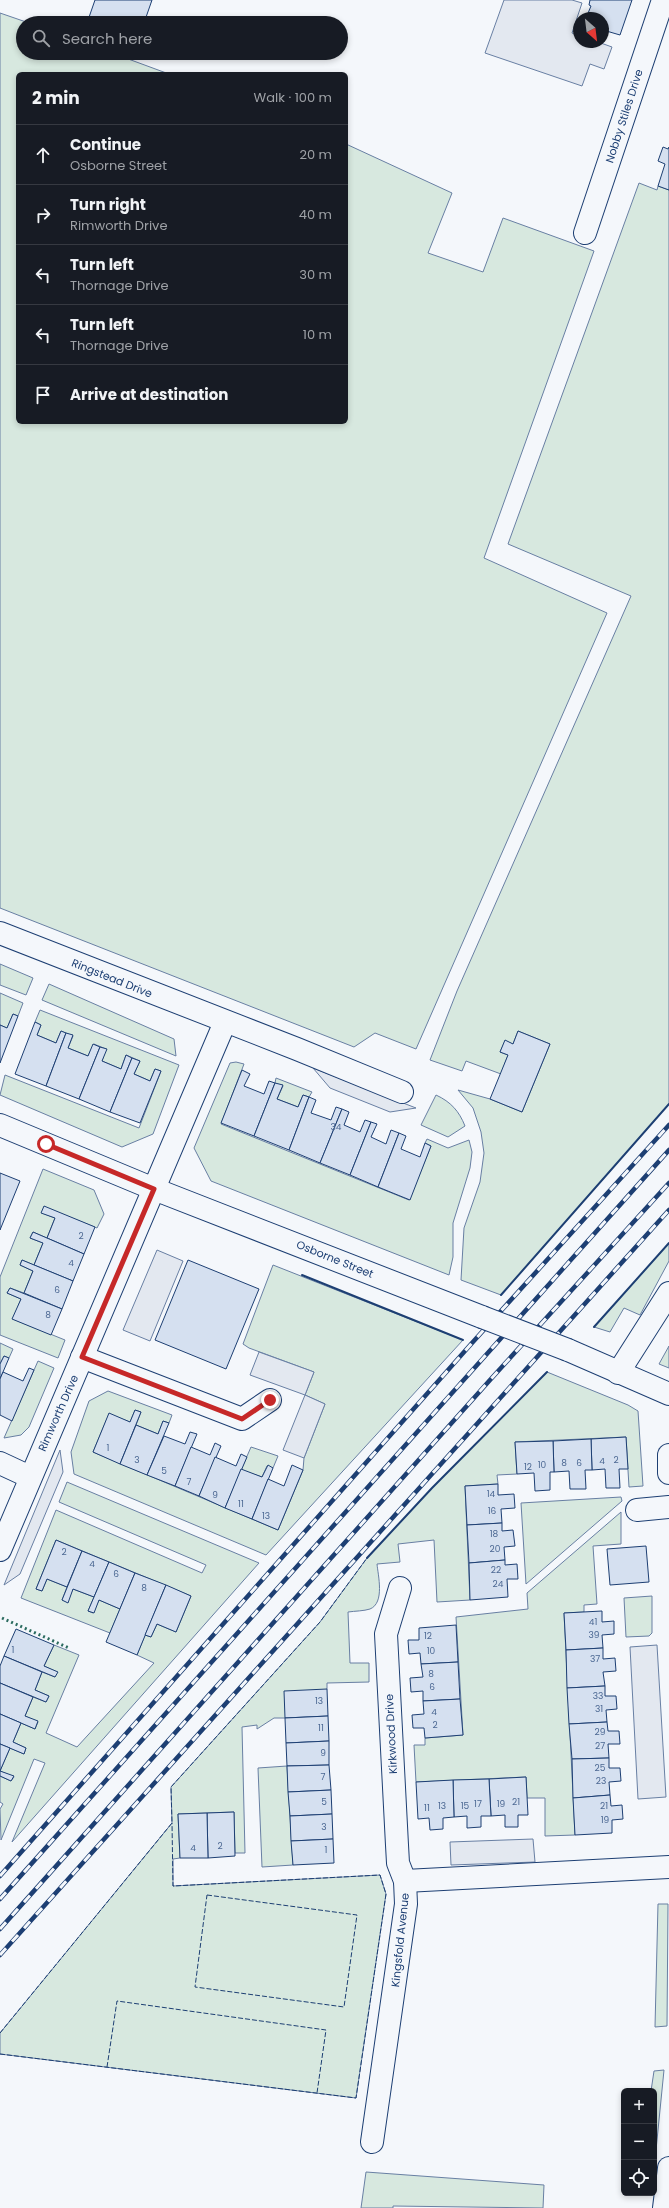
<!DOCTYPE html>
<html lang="en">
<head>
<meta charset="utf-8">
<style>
  body { margin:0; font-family:Poppins,sans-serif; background:#20242c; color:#f1f3f6 }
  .controls { position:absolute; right:12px; bottom:12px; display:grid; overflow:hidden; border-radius:6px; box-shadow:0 2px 6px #0003 }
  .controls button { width:36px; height:36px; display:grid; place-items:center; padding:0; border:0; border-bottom:1px solid #363941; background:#171b24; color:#f1f3f6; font:20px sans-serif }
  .compass { position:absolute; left:573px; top:12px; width:36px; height:36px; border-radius:50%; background:#171b24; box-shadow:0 2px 6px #0003; rotate:152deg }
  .stop { position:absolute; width:12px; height:12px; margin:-9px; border:3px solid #c62828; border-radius:50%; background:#fff }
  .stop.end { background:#c62828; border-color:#fff; box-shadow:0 1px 4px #0008 }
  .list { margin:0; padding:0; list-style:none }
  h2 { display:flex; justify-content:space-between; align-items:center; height:52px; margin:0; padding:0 16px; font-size:17px }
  h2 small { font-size:13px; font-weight:400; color:#9ea1a6 }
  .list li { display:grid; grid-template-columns:26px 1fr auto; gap:12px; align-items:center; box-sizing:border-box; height:60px; padding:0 16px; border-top:1px solid #363941 }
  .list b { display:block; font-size:15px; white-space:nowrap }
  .list p { margin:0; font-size:13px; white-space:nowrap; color:#9ea1a6 }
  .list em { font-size:13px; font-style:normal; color:#9ea1a6 }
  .icon { flex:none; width:22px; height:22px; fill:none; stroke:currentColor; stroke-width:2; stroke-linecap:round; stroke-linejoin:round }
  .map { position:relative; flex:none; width:669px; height:2208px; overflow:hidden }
  .search { position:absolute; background:#171b24; box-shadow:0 2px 6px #0003; left:16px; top:16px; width:332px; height:44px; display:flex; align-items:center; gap:10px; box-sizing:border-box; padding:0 14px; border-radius:22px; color:#9ea1a6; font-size:15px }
  .panel { position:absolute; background:#171b24; box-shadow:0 2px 6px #0003; left:16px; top:72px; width:332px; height:352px; border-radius:6px }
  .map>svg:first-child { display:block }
</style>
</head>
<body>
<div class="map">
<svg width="669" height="2208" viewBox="0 0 669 2208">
  <rect width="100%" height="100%" fill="#f4f7fb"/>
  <g fill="#d7e8df" stroke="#687fa3">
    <polygon points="0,13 29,23 23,23 23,53 112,53 169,74 18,74 18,422 346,422 346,144 452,193 428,253 483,272 503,218 594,251 484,558 607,613 416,1049 375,1033 354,1047 0,908"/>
    <polygon points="639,183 657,190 658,186 669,190 669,1104 501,1295 461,1280 464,1228 480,1182 484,1153 481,1132 473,1108 458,1090 490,1099 522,1112 550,1044 518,1031 513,1044 505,1041 500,1052 508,1055 501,1074 466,1061 462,1071 430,1060 457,991 631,596 508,544"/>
    <polygon points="0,964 33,978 26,995 0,985"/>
    <polygon points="49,984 174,1039 176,1056 42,1000"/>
    <polygon points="0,993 23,1003 18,1016 13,1014 7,1028 0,1025"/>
    <polygon points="40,1010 179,1065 153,1134 122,1147 0,1095 5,1075 139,1128 161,1071 155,1069 150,1081 134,1074 140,1061 126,1055 121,1069 102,1061 106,1049 94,1044 88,1056 68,1048 73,1036 61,1031 56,1043 37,1035 41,1025 35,1022"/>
    <polygon points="236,1062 244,1064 221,1124 409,1200 431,1146 425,1143 427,1139 448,1148 469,1140 472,1152 470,1168 453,1223 453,1257 449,1275 211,1181 194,1148 230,1063"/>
    <polygon points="276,1078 312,1092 309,1097 303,1095 298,1107 277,1099 283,1086 275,1083"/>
    <path d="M436 1095C451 1102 459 1111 465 1126L448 1137 421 1125Z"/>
    <polygon points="43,1169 94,1190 104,1214 97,1228 44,1207 42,1213 55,1218 47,1238 33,1232 30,1238 43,1243 34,1265 22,1260 20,1265 33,1271 24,1293 10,1288 7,1293 21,1299 13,1319 65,1340 58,1358 0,1335 0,1277"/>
    <polygon points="669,1243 669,1261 640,1315 624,1308 610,1332 594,1327"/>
    <polygon points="273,1265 463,1340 266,1555 74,1474 71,1452 89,1401 108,1391 172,1415 169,1423 163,1421 158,1434 136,1425 141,1412 135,1410 130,1422 109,1414 93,1452 278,1530 303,1470 304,1458 325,1404 305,1395 314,1372 249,1348 243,1344"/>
    <polygon points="0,1343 13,1349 9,1358 4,1356 0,1364"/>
    <polygon points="669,1346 669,1368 659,1364"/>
    <polygon points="38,1361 54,1368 29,1427 21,1435 4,1438"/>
    <path d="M547 1372 628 1405 638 1411 643 1486 629 1487 626 1437 515 1442 517 1474 497 1475 498 1484 465 1486 470 1600 437 1602 434 1540 398 1544 400 1562 377 1564C378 1575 385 1603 370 1609 364 1611 355 1611 348 1612L350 1663H369V1682L327 1683V1689L285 1718H274L257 1729V1725L242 1727 245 1853H235L234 1812 178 1814 180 1858 173 1859V1886L380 1875 386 1894 356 2098 0 2054V2033L172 1823 171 1787 320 1622 367 1558 432 1488Z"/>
    <polygon points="251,1447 278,1456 273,1468 267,1466 262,1477 241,1470"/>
    <polygon points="67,1482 259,1563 12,1842 45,1763 34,1759 1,1840 0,1809 3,1804 0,1802 0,1776 11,1781 14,1777 0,1771 10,1748 24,1754 26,1748 13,1742 21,1723 35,1729 38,1722 25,1716 33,1697 46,1702 49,1696 35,1690 42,1672 55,1677 57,1672 44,1666 54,1645 79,1655 46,1733 77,1747 154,1663 137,1655 145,1635 151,1637 157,1624 176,1632 191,1596 56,1540 36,1589 42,1591 47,1579 67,1587 62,1600 67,1602 73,1589 94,1597 88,1611 93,1613 99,1600 120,1609 110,1633 21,1598 56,1510 202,1573 206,1565 59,1502"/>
    <polygon points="621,1497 622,1501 526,1584 521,1503"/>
    <polygon points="621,1512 621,1544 593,1546 597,1604 584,1605 584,1612 564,1613 575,1835 545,1836 545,1798 527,1798 526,1777 416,1782 414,1745 425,1745 425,1738 463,1735 456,1617 528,1609 527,1593"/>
    <polygon points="652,1596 652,1633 649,1636 626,1637 624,1598"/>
    <polygon points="287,1766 293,1865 262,1867 258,1768"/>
    <polygon points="658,1904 668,1904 667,2026 655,2027"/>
    <polygon points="664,2070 655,2160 654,2160 654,2091 651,2091 654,2071"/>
    <polygon points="366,2172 544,2185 543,2208 393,2206 393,2208 361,2208"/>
  </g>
  <g fill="#e3e8f0" stroke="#687fa3">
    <polygon points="504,0 572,0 582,3 572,33 579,36 579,42 598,42 612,47 604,69 590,64 582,86 485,53"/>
    <polygon points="313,1068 416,1108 390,1112 330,1088"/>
    <polygon points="157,1250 183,1261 150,1341 123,1330"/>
    <polygon points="259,1352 314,1372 305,1395 325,1404 304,1458 283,1450 305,1395 250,1375"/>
    <polygon points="60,1450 63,1472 20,1574 4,1585"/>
    <polygon points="657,1645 666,1797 638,1799 630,1647"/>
    <polygon points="533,1839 535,1862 451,1865 450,1842"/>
  </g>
  <g fill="#d5e0f0" stroke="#1d3f73">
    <polygon points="95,0 152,0 144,23 87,23"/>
    <polygon points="590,0 632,0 620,35 603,30 603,18 586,18 591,6 589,5"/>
    <polygon points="663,147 668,149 669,147 669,190 658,186 665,164 658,161"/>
    <polygon points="13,1014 18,1016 0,1063 0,1025 7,1028"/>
    <polygon points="35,1022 41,1025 37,1035 56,1043 61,1031 66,1033 46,1086 15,1074"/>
    <polygon points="518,1031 550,1044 522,1112 490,1099 508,1055 500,1052 505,1040 513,1044"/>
    <polygon points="66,1033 73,1035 68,1048 88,1056 93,1044 100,1047 79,1099 46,1086"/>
    <polygon points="100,1047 107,1049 102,1061 121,1069 126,1055 132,1058 110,1112 79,1099"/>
    <polygon points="132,1058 140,1061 134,1074 150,1081 155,1069 161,1071 140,1123 110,1112"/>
    <polygon points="242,1070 250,1074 244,1086 264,1094 269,1081 275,1083 254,1136 221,1123"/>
    <polygon points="275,1083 283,1085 277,1099 298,1107 303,1095 309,1097 289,1150 254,1136"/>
    <polygon points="309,1097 316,1100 311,1113 331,1120 336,1107 342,1109 320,1163 289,1150"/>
    <polygon points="342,1109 349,1112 344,1125 360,1132 365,1120 371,1122 350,1175 320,1163"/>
    <polygon points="371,1122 377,1124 371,1137 386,1144 391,1130 399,1133 378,1187 350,1175"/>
    <polygon points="399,1133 406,1136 401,1149 420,1157 425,1143 431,1146 410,1200 378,1187"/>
    <polygon points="0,1173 20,1181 0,1230"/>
    <polygon points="44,1206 95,1227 84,1254 47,1238 55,1218 41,1213"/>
    <polygon points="33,1232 84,1254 73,1281 34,1265 43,1243 30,1238"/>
    <polygon points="22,1260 73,1281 62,1309 24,1293 33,1271 20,1265"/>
    <polygon points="188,1260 259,1289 226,1369 155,1340"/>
    <polygon points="10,1288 62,1309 51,1335 12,1319 21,1299 7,1293"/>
    <polygon points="4,1356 9,1358 0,1379 0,1364"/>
    <polygon points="29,1368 34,1370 12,1421 0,1415 0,1379 3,1372 23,1381"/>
    <polygon points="135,1410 141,1412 120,1464 93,1452 109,1413 130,1422"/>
    <polygon points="163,1421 169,1423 147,1475 120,1464 136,1425 158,1434"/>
    <polygon points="190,1432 197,1434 175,1486 147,1475 164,1436 185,1444"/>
    <polygon points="626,1437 628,1469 619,1469 620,1488 606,1488 605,1469 592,1470 591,1439"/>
    <polygon points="591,1439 592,1470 585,1470 586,1489 570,1489 569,1471 554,1472 553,1441"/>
    <polygon points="553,1441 554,1472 550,1472 550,1490 535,1491 534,1473 517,1474 515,1442"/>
    <polygon points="215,1443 221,1446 199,1496 175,1486 191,1447 210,1455"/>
    <polygon points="241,1454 247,1457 225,1508 199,1496 215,1457 236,1466"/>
    <polygon points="268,1465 273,1468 252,1519 225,1508 241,1469 262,1477"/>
    <polygon points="292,1465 303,1470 278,1530 252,1519 268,1479 284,1486"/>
    <polygon points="498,1484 498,1495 514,1494 515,1508 501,1509 502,1523 467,1525 465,1486"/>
    <polygon points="502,1523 502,1531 513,1530 515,1546 504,1547 505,1560 469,1563 467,1525"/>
    <polygon points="56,1540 82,1551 67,1587 47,1579 42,1591 36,1589"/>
    <polygon points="646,1546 649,1582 610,1585 607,1549"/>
    <polygon points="82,1551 109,1562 94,1597 73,1589 68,1603 62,1600"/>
    <polygon points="505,1560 505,1565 517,1564 518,1579 507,1579 508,1597 470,1600 469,1563"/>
    <polygon points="109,1562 135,1573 120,1609 99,1600 94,1613 88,1611"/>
    <polygon points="135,1573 166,1585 137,1655 106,1642"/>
    <polygon points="166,1585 191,1596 176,1632 157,1624 151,1637 145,1635"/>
    <polygon points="602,1611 602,1622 614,1621 614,1634 602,1635 603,1648 566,1650 564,1613"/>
    <polygon points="456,1625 458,1662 421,1664 420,1653 409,1654 408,1640 419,1640 419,1628"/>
    <polygon points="16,1629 54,1645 44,1666 58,1672 55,1677 4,1656"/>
    <polygon points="603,1648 603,1659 615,1658 616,1671 603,1672 605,1686 567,1688 566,1650"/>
    <polygon points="4,1656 42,1672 35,1690 49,1696 46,1702 0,1683 0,1666"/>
    <polygon points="458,1662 460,1699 423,1701 423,1691 411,1692 410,1678 423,1677 421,1664"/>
    <polygon points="0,1683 33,1697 25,1716 38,1721 35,1729 0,1714"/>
    <polygon points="605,1686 605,1696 616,1696 617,1709 606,1710 607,1722 569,1724 567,1688"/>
    <polygon points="327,1689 328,1716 285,1718 284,1691"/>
    <polygon points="460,1699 463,1735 425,1738 424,1728 413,1728 412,1715 424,1714 423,1701"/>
    <polygon points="0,1714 21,1723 13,1742 26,1748 24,1754 0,1744"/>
    <polygon points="328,1716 329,1741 286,1743 285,1718"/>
    <polygon points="607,1722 608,1731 619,1731 620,1744 608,1744 609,1758 572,1759 569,1724"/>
    <polygon points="329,1741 329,1765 287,1766 286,1743"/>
    <polygon points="0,1744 10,1748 0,1771 14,1776 11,1781 0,1776"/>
    <polygon points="609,1758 609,1768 620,1768 621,1781 609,1782 610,1795 573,1798 572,1759"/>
    <polygon points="329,1765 331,1790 288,1792 287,1766"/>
    <polygon points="526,1777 528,1815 518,1815 518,1827 505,1827 505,1815 491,1816 489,1779"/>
    <polygon points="489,1779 491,1816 481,1816 481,1827 467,1828 467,1816 454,1817 453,1780"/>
    <polygon points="453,1780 454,1817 443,1818 443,1829 430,1830 429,1818 418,1819 416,1782"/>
    <polygon points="331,1790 332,1814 290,1816 288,1792"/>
    <polygon points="610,1795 611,1806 622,1805 623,1819 612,1820 612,1833 575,1835 573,1798"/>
    <polygon points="234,1812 235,1856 208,1858 207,1813"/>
    <polygon points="207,1813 208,1858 180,1858 178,1814"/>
    <polygon points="332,1814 333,1839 291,1841 290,1816"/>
    <polygon points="333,1839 334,1863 293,1865 291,1841"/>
  </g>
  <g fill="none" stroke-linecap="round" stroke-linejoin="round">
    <defs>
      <g id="street">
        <polyline points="585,233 663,0"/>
        <polyline points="0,933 297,1049 402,1092"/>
        <polyline points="0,1125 154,1189 482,1317"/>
        <polyline points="568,1350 669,1394"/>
        <polyline points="82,1357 242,1419 270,1400"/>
        <polyline points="618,1373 669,1293"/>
        <polyline points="669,1455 669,1473"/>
        <polyline points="0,1463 30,1477"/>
        <polyline points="637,1510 669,1507"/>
        <polyline points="0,1550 225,1022"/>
        <polyline points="405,1881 669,1867"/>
        <polyline points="372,2142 406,1904 405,1881 398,1863 397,1845 386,1634 400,1588"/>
        <polyline points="664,2208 669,2168"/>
      </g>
    </defs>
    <use href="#street" stroke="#1d3f73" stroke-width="24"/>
    <use href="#street" stroke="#f4f7fb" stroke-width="22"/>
    <defs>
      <g id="rail">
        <polyline points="0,1876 472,1343 669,1125"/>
        <polyline points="0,1899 669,1150"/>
        <polyline points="0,1929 490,1380 669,1183"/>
        <polyline points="0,1955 669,1210"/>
      </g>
    </defs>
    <use href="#rail" stroke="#1d3f73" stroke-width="4.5"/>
    <use href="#rail" stroke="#f4f7fb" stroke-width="3" stroke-dasharray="9" stroke-linecap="butt"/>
    <defs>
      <polyline id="street-bridge" points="482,1317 568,1350"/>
    </defs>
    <use href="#street-bridge" stroke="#1d3f73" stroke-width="24" stroke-linecap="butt"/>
    <use href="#street-bridge" stroke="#f4f7fb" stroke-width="22"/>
    <polyline stroke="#2c6c60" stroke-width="3" stroke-dasharray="2 3" stroke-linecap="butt" points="2,1618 69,1648"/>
    <g stroke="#1d3f73" stroke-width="1" stroke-dasharray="5 2" stroke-linecap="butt">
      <polygon points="207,1895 357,1915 344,2007 195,1987"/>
      <polyline points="0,2033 172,1823 171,1787 320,1622 367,1558"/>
      <polyline points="0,2054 356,2098 386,1894 380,1875 173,1886 172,1823"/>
      <polyline points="107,2067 117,2001 326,2030 317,2093"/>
    </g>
    <g stroke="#1d3f73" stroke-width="2">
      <polyline points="302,1275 463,1340"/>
      <polyline points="501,1295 669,1104"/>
      <polyline points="594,1327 669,1243"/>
      <polyline points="367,1558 432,1488 547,1372"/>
    </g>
  </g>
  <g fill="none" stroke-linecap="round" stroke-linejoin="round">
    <polyline stroke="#c62828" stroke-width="5" points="46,1144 154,1189 82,1357 242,1419 270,1400"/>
  </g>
  <g text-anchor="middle" stroke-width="3" stroke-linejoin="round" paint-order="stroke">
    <g font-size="9" fill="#4b6792">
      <text x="336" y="1130">34</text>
      <text x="81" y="1239">2</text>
      <text x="71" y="1266">4</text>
      <text x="57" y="1293">6</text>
      <text x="48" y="1318">8</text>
      <text x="108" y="1451">1</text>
      <text x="137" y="1463">3</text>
      <text x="616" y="1463">2</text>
      <text x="602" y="1464">4</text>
      <text x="564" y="1466">8</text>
      <text x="579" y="1466">6</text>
      <text x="542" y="1468">10</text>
      <text x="528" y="1470">12</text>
      <text x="164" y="1474">5</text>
      <text x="189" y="1485">7</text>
      <text x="491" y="1497">14</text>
      <text x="215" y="1498">9</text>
      <text x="241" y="1507">11</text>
      <text x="492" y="1514">16</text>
      <text x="266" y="1519">13</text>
      <text x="494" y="1537">18</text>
      <text x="495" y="1552">20</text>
      <text x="64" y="1555">2</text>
      <text x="92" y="1567">4</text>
      <text x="496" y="1573">22</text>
      <text x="116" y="1577">6</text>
      <text x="498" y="1587">24</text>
      <text x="144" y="1591">8</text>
      <text x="593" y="1625">41</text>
      <text x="594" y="1638">39</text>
      <text x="428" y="1639">12</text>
      <text x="13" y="1653">1</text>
      <text x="431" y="1654">10</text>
      <text x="595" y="1662">37</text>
      <text x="431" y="1677">8</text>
      <text x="432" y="1690">6</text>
      <text x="598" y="1699">33</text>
      <text x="319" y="1704">13</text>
      <text x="599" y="1712">31</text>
      <text x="434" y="1715">4</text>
      <text x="435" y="1728">2</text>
      <text x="321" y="1731">11</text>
      <text x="600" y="1735">29</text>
      <text x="600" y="1749">27</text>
      <text x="323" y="1756">9</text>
      <text x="600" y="1771">25</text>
      <text x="323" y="1780">7</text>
      <text x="601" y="1784">23</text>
      <text x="324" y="1805">5</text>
      <text x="516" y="1805">21</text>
      <text x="478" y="1807">17</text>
      <text x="501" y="1807">19</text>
      <text x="442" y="1809">13</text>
      <text x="465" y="1809">15</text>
      <text x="604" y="1809">21</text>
      <text x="427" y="1811">11</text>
      <text x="605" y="1823">19</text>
      <text x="324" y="1830">3</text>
      <text x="220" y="1849">2</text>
      <text x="193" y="1851">4</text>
      <text x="326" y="1853">1</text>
    </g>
    <g font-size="11" fill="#1d3f73" stroke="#f4f7fb">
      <text transform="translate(624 116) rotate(-72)" y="4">Nobby Stiles Drive</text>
      <text transform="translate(112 978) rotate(22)" y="4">Ringstead Drive</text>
      <text transform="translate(335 1259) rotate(22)" y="4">Osborne Street</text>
      <text transform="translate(58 1413) rotate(-66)" y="4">Rimworth Drive</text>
      <text transform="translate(391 1734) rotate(-93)" y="4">Kirkwood Drive</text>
      <text transform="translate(400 1940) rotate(-84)" y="4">Kingsfold Avenue</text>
    </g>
  </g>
</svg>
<div class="controls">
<button>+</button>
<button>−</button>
<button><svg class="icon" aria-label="locate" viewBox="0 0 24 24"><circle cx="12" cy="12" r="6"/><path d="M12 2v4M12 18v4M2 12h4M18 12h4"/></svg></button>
</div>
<svg class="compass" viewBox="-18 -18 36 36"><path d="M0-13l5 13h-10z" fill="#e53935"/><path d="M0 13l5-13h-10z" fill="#9ea1a6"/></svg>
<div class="stop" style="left:46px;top:1144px"></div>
<div class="stop end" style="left:270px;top:1400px"></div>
<div class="search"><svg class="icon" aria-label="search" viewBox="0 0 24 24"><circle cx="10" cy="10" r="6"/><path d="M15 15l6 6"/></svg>Search here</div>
<section class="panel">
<h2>2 min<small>Walk · 100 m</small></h2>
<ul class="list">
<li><svg class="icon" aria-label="ahead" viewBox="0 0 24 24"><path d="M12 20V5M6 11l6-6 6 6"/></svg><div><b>Continue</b><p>Osborne Street</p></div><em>20 m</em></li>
<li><svg class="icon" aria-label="right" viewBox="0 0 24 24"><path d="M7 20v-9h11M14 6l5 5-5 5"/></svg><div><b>Turn right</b><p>Rimworth Drive</p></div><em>40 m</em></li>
<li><svg class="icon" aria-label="left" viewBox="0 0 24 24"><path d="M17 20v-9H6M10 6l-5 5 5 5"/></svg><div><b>Turn left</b><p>Thornage Drive</p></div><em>30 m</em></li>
<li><svg class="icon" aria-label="left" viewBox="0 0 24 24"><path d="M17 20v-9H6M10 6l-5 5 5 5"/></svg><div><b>Turn left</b><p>Thornage Drive</p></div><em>10 m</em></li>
<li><svg class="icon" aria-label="arrive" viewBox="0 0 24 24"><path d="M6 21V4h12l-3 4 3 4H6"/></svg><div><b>Arrive at destination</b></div></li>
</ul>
</section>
</div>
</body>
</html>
